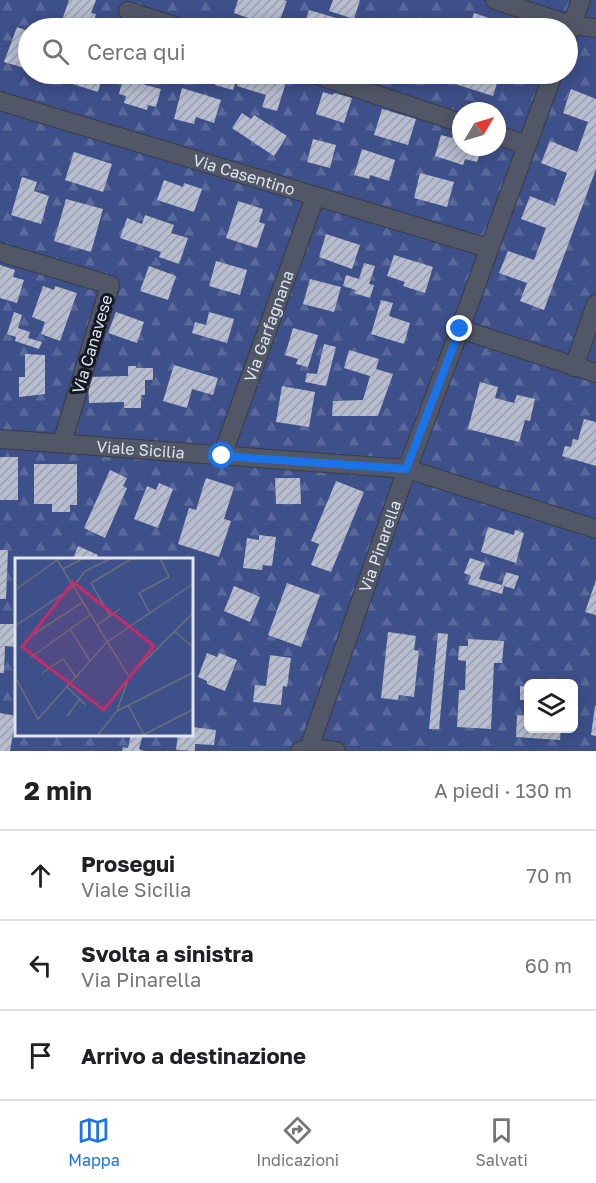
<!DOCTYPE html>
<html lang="it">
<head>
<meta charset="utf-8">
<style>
  body { margin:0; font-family:"Golos Text",sans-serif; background:#f6f6f6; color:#202124 }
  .controls { position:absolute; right:18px; bottom:18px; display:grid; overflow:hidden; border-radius:9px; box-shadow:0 3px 15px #0003 }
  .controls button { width:54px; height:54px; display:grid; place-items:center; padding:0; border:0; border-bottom:2px solid #e0e0e0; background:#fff; color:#202124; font:30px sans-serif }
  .compass { position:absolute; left:452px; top:102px; width:54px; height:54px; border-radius:50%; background:#fff; box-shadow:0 3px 15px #0003; rotate:52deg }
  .stop { position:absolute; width:18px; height:18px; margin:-14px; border:4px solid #1a73e8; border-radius:50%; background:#fff }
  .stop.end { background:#1a73e8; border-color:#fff; box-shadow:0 2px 6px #0008 }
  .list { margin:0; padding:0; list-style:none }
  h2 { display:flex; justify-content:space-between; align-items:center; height:78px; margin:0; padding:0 24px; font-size:26px }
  h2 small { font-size:20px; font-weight:400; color:#757577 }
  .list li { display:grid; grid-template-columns:39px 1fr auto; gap:18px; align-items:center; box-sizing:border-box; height:90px; padding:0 24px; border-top:2px solid #e0e0e0 }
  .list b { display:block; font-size:22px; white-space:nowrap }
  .list p { margin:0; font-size:20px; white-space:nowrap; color:#757577 }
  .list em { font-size:20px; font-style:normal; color:#757577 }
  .icon { flex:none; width:33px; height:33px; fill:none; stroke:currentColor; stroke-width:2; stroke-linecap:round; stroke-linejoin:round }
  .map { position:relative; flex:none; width:596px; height:751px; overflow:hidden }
  .search { position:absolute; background:#fff; box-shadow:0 3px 15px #0003; left:18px; right:18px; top:18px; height:66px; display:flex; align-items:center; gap:15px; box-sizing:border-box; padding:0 21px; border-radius:33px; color:#757577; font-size:22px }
  .sheet { height:348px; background:#fff }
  nav { display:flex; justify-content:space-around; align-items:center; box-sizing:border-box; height:84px; border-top:2px solid #e0e0e0; background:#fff; font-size:16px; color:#757577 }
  nav a { display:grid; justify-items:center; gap:3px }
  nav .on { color:#1a73e8 }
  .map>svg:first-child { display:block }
</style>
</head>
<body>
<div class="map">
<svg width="596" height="751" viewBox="0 0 596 751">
  <defs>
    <pattern id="forest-firs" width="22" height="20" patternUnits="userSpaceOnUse" patternTransform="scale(1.5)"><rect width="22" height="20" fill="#3e508a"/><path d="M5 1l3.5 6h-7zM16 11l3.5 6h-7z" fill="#5a699b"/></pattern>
    <pattern id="building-hatch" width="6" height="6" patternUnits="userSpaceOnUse" patternTransform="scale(1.5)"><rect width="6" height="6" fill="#b7bdcf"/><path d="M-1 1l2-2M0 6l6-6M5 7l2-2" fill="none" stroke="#9a9fad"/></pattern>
  </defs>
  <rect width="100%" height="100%" fill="#1c212e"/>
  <path fill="url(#forest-firs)" fill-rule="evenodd" d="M0 0H596V751H0ZM28 28H568V74H28ZM461 111H497V147H461ZM16 559H192V734H16ZM528 684H574V728H528Z"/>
  <g fill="url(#building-hatch)">
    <polygon points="69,0 96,0 91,13 96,14 91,28 84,28 62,20"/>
    <polygon points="238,0 283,0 287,1 277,28 234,13"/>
    <polygon points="333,0 360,0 354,19 329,11"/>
    <polygon points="309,10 343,20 341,28 303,28"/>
    <polygon points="474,13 519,28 469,28"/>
    <polygon points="17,27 28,31 25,42 28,43 28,69 4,62"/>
    <polygon points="69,74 103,74 98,92 66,82"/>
    <polygon points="219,74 237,76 233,90 215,85"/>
    <polygon points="241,74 277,74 276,77 287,79 277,111 262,107 266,95 237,86"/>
    <polygon points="455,74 500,74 493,96 452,83"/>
    <polygon points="123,79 161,89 156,107 148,105 147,110 124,103 126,96 119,94"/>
    <polygon points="182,88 221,100 214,123 196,117 194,124 174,119"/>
    <polygon points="571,89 596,99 596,169 544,310 520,301 527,283 499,273 508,251 534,260 546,228 521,219 530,196 555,206 567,173 541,163 550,141 577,152 588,122 563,113"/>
    <polygon points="323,92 333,95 334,93 352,98 344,123 316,114"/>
    <polygon points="382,109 416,119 408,145 374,135"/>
    <polygon points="242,113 251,119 254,115 287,136 274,156 232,128"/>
    <polygon points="454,131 461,133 461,147 482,147 477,162 465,159 463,165 435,156 441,135 452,138"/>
    <polygon points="313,139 336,145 330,168 307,162"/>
    <polygon points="362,149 395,160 389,181 370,175 369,179 354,175"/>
    <polygon points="74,152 112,164 103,192 65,180"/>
    <polygon points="420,173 454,182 447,207 414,198"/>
    <polygon points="22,177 37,182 34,191 49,196 41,224 11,215"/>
    <polygon points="164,180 183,187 184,183 202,189 194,212 157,200"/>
    <polygon points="66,199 103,209 91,252 54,241"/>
    <polygon points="238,201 263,209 259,222 265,224 257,248 226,238"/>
    <polygon points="145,215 174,225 171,233 188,238 179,264 159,257 161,252 120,238 127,218 142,224"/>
    <polygon points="326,234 360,245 352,269 319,257"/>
    <polygon points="394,255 433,267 425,293 403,286 405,282 387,276"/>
    <polygon points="216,261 247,270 240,295 209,286"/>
    <polygon points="364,263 375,266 369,284 374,285 370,298 354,293 356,290 343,286 346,275 359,279"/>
    <polygon points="0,265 15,270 13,277 24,280 17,303 0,298"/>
    <polygon points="149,266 176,276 168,300 140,291"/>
    <polygon points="310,279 341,287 334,312 303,304"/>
    <polygon points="43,286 54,290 55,286 77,293 60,341 41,334 45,322 32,317"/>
    <polygon points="381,300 393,303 389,316 410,323 404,344 371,334"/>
    <polygon points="14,312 22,315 18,328 30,332 28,338 42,342 39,349 15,341 16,337 7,334"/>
    <polygon points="116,312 144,322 137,343 108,333"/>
    <polygon points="209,312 234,319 227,343 192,333 195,322 206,325"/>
    <polygon points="293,328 318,335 308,367 296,364 298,359 285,355"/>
    <polygon points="324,344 336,347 326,386 305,382 307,373 317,374"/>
    <polygon points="349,350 379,359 376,369 393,374 378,416 332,416 333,401 363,400 370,376 344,368"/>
    <polygon points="25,354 45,355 45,394 19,397 19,377 25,377"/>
    <polygon points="174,365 218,378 213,395 192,389 187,408 163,401"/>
    <polygon points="128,366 136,366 136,368 153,368 153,380 145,380 145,395 141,395 141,408 124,408 124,402 89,403 88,377 128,376"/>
    <polygon points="480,382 498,387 495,398 514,403 517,395 535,399 530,421 525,420 519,442 468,429"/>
    <polygon points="282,386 315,392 309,427 276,422"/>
    <polygon points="584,419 596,422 596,466 562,456 565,446 571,447 573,439 578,440"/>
    <rect x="0" y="457" width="18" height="43"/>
    <polygon points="34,464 77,464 77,505 70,505 70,512 52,512 52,504 34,504"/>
    <polygon points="110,470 127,478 123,486 127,488 105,538 84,528"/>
    <polygon points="206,478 234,487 224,519 231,521 219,557 178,544 189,508 196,510"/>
    <polygon points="275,478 300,478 301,504 276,504"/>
    <polygon points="336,481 364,492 331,572 311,565 319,544 311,541"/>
    <polygon points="159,483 173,489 158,528 134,519 147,486 156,490"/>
    <polygon points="488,527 514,535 515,530 524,533 516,563 481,552"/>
    <polygon points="259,535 276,537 272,566 263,565 262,570 243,568 247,538 259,540"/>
    <polygon points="78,546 98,555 96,559 73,559"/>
    <polygon points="0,550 8,550 6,599 0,599"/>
    <polygon points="470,558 485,563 479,579 502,585 506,572 519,576 514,589 504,586 502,594 468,584 471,576 464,573"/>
    <polygon points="596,580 596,615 585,612"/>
    <polygon points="287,583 320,595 301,647 268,635"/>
    <polygon points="234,586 260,597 250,622 224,611"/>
    <polygon points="0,624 16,624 16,647 5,646 4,673 0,673"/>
    <polygon points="388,632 416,636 414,650 419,651 414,697 399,695 398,700 381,698"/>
    <polygon points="438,633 448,634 439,729 429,729"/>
    <polygon points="468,639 504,641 502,663 494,663 491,729 457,727 459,690 465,690 466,661 458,660 459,646 468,646"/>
    <polygon points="207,653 217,657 219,653 237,660 225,691 207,684 207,681 198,677"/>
    <polygon points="270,655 291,658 287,687 283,686 281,705 253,702 255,685 266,686"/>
    <polygon points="520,686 528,687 528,700 520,700"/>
    <polygon points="595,706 596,706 596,736 591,735"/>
    <polygon points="0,713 16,716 10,751 0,751"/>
    <polygon points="517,715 528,716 528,728 561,728 560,740 516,737"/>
    <polygon points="192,727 216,730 214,745 195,744 195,751 176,750 178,734 192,734"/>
    <polygon points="131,734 143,734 139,749 144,751 122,751 123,747 128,748"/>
  </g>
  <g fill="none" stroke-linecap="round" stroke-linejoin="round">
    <defs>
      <g id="minor">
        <polyline points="495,0 571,25 596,28"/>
        <polyline points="128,11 181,28"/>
        <polyline points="568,34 581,0"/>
        <polyline points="314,74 461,123"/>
        <path id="s1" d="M0 101 488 248"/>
        <polyline points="497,135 526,145"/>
        <polyline points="0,252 110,285 62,443"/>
        <polyline points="460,329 596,373"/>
        <polyline points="574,367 596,304"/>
        <path id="s2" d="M0 439 407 469 596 529"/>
        <path id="s3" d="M222 456 315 197"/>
        <path id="s4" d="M309 748 407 469 460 329 553 74"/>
        <polyline points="300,751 309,748 336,751"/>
      </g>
    </defs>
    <use href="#minor" stroke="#373b45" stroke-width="20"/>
    <use href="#minor" stroke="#525767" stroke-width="18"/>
  </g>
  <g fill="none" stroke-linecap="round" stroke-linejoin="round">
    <polyline stroke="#1a73e8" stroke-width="8" points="222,456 406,469 460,329"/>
  </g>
  <g text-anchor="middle" stroke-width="6" stroke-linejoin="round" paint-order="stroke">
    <g font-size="16" fill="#e0e4ed" stroke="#131824">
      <text dy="6" stroke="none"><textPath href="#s1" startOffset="255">Via Casentino</textPath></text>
      <text dy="6" stroke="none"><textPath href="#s3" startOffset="138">Via Garfagnana</textPath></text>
      <text transform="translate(92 344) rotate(-73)" y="6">Via Canavese</text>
      <text dy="6" stroke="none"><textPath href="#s2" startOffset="141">Viale Sicilia</textPath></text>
      <text dy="6" stroke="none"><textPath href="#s4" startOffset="214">Via Pinarella</textPath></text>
    </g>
  </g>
  <g transform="translate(15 558)">
    <rect width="178" height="178" fill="#1c212e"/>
    <path d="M0 0H178V178H0Z" fill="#3e508a"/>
    <path fill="none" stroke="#6a6f7a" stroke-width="1.5" d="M41 0 114 119M48 11 69 0M0 32 42 2M135 55 124 35 154 19 145 0M95 58 76 25 118 0M82 67 105 51M0 68 58 29 70 13 97 0M55 71 75 103M159 73 179 90M19 76 68 44M16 99 75 57M27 115 48 101 61 119M0 119 23 161 92 84 179 25M52 129 71 147M113 147 129 177M102 153 114 119 179 54M52 158 65 141M82 178 102 153 179 114M126 178 179 151"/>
    <path fill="#c52c6a" fill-opacity="0.15" stroke="#c52c6a" stroke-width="3" d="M58 24 139 88 89 152 7 89Z"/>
    <rect width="178" height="178" fill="none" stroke="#e0e4ed" stroke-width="3"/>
  </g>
</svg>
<div class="controls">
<button><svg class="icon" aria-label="layers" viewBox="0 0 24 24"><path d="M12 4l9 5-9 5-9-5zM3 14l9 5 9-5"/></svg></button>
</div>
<svg class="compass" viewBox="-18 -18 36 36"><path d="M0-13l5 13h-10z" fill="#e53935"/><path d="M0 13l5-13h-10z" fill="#757577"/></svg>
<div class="stop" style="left:222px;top:456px"></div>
<div class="stop end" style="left:460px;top:329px"></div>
<div class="search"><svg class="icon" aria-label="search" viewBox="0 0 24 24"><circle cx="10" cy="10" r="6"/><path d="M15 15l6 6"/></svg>Cerca qui</div>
</div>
<section class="sheet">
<h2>2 min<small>A piedi · 130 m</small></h2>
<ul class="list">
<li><svg class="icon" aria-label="ahead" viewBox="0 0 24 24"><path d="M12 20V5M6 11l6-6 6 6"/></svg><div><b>Prosegui</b><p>Viale Sicilia</p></div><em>70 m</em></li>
<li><svg class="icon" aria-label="left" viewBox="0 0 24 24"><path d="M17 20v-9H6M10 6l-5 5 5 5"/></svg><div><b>Svolta a sinistra</b><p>Via Pinarella</p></div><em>60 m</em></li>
<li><svg class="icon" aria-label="arrive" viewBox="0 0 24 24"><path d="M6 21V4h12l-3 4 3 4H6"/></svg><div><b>Arrivo a destinazione</b></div></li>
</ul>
</section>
<nav>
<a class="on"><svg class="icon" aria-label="map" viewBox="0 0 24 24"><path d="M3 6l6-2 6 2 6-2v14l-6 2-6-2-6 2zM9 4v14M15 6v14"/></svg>Mappa</a>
<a><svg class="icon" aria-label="directions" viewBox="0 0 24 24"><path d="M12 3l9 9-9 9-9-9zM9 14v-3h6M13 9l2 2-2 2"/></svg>Indicazioni</a>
<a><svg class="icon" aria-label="saved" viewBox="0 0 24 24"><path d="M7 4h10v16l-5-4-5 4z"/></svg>Salvati</a>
</nav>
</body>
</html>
